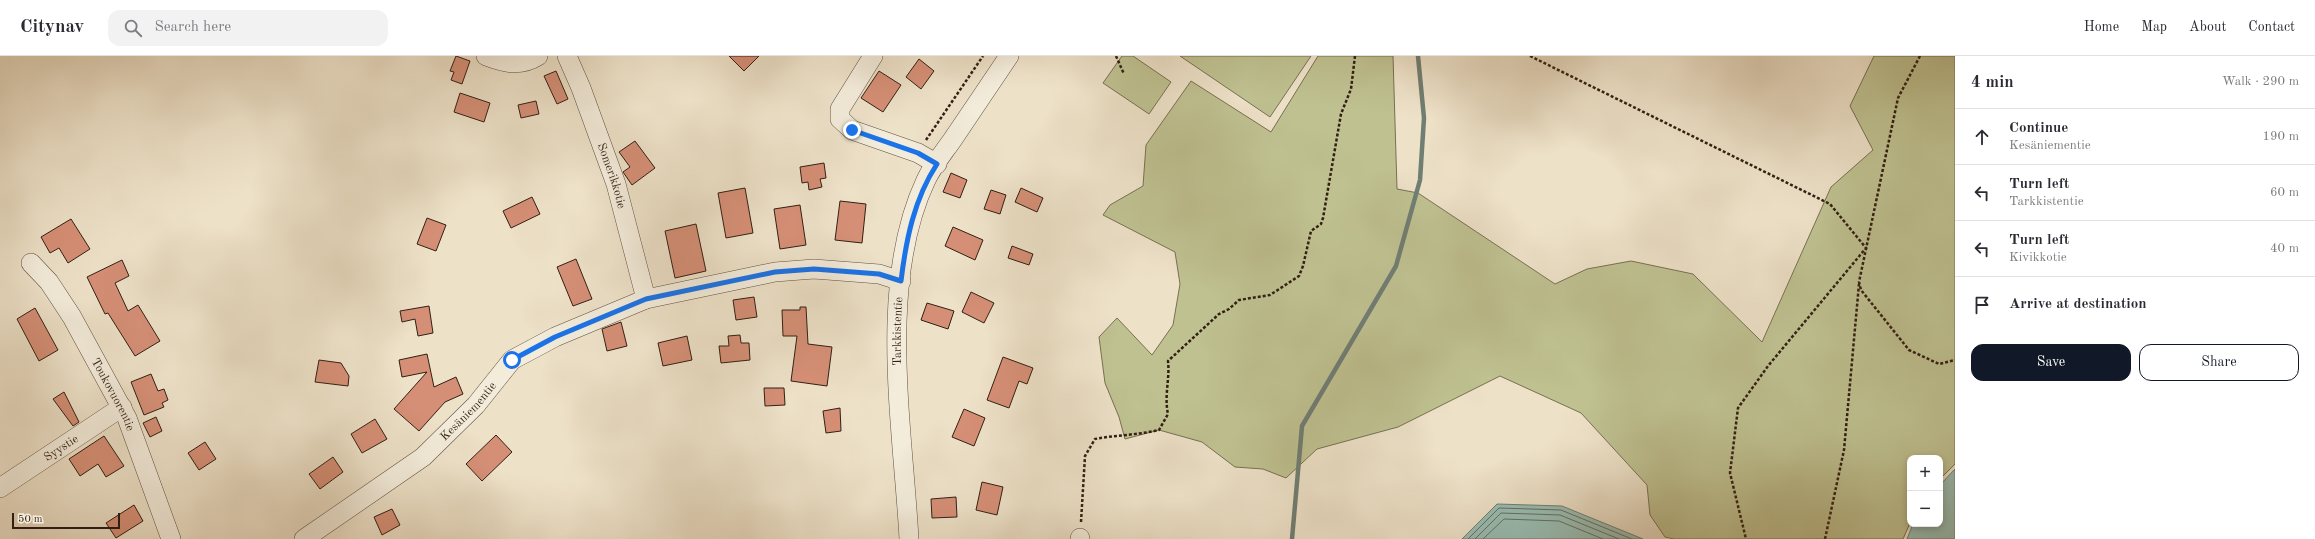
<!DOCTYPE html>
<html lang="en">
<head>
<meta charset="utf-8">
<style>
  body { margin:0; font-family:"Old Standard TT",serif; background:#f2f2f3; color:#2b2b33 }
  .controls { position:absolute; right:12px; bottom:12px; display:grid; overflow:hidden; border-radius:8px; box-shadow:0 2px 6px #0003 }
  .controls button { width:36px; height:36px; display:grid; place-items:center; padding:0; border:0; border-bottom:1px solid #e1e1e2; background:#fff; color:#2b2b33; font:20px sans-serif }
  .scale { position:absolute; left:12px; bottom:10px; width:108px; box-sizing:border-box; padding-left:4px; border:2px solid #321f13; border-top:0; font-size:11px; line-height:14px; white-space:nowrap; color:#321f13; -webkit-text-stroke:3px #f3ecdb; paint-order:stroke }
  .stop { position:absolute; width:12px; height:12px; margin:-9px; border:3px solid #1a73e8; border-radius:50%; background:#fff }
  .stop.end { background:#1a73e8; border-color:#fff; box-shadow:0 1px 4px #0008 }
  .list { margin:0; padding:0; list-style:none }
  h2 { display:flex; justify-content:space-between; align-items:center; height:52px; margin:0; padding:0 16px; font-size:17px }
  h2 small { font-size:13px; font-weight:400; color:#7c7c81 }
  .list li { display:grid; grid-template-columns:26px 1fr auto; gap:12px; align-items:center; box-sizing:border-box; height:56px; padding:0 16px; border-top:1px solid #e1e1e2 }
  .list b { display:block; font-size:15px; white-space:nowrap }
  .list p { margin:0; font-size:13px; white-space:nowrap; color:#7c7c81 }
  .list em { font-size:13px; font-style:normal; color:#7c7c81 }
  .actions { display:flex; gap:8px; padding:12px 16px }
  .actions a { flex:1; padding:9px 0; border:1px solid #111827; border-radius:12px; text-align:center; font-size:14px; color:#111827 }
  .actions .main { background:#111827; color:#fff }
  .icon { flex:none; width:22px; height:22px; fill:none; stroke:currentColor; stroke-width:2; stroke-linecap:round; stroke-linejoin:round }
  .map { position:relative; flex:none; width:1955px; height:483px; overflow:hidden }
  header { display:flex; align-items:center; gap:24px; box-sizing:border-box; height:56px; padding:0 20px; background:#fff; border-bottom:1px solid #e1e1e2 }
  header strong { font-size:19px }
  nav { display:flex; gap:22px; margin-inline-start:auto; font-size:14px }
  .search { width:280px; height:36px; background:#f2f2f3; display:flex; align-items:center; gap:10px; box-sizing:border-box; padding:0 14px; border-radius:12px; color:#7c7c81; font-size:15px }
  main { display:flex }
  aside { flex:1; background:#fff }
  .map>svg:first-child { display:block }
</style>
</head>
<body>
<header>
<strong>Citynav</strong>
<div class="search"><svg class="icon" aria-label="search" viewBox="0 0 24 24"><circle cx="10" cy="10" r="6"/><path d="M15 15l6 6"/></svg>Search here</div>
<nav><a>Home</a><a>Map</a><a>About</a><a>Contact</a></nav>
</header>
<main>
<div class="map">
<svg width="1955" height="483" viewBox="0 0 1955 483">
  <rect width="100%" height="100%" fill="#ede1c8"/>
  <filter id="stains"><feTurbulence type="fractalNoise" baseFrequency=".005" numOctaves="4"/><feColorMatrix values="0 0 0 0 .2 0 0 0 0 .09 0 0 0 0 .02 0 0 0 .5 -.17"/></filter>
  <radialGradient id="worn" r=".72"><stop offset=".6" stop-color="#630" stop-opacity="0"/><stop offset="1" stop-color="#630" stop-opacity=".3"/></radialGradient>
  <g fill="#bfc191" stroke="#787052">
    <polygon points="1122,0 1133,0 1171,26 1149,58 1103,27"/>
    <polygon points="1180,0 1311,0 1270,61"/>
    <polygon points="1318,0 1393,0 1397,133 1418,137 1555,228 1587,213 1631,205 1693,218 1762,286 1831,131 1873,94 1850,50 1874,0 1955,0 1955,408 1940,423 1940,402 1910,402 1910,467 1903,483 1674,483 1665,481 1650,459 1647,429 1581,357 1500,320 1398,371 1317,393 1286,422 1263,413 1235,411 1202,386 1159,374 1125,383 1119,361 1105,327 1099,281 1117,262 1152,299 1173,269 1180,228 1175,196 1103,159 1110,149 1143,130 1146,89 1191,25 1271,76"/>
  </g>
  <g fill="#99beb4" stroke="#707e74">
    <polygon points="1955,413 1955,483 1907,483 1913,468 1940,468 1940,429"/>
    <polygon points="1497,448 1562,450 1643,483 1462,483"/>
  </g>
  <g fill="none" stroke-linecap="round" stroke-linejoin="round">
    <g stroke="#666e64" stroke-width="1">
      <polyline points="1468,483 1499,452 1561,454 1632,483"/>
      <polyline points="1475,483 1501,457 1560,459 1619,483"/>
      <polyline points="1483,483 1504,463 1559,465 1603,483"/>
    </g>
    <polyline stroke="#707e74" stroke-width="4.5" points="1292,483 1302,370 1396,210 1420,124 1424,62 1418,0"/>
  </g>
  <g fill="#d58f76" stroke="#321f13">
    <polygon points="456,0 470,5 462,28 451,24 454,16 450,15"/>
    <polygon points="729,0 759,0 744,15"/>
    <polygon points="919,3 934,15 921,33 906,21"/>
    <polygon points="556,15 568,43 557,48 544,20"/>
    <polygon points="879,15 901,29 883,56 861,42"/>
    <polygon points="460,37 490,47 484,66 454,56"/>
    <polygon points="536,45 539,58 521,62 518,49"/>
    <polygon points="635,85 655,112 632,129 623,116 630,111 619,96"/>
    <polygon points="824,107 826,122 820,123 822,131 809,134 808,126 802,127 800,111"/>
    <polygon points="951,117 967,124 960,142 943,136"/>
    <polygon points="745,132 753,177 726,182 718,137"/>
    <polygon points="1021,132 1043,142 1037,156 1015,146"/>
    <polygon points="991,134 1006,139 1000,158 984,153"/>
    <polygon points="532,141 540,158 511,172 503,155"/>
    <polygon points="840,145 866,148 862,187 835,184"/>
    <polygon points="800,149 806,189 780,193 774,153"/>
    <polygon points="427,162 446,169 436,195 417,188"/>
    <polygon points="71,163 90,193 68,207 59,192 50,197 41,181"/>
    <polygon points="696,168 706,215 675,222 665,175"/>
    <polygon points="953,171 983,184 975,204 945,190"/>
    <polygon points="1012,190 1033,198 1029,209 1008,202"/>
    <polygon points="576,203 592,243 573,250 557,211"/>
    <polygon points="122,204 129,220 115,227 128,255 138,249 160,285 135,300 108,257 105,258 87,221"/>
    <polygon points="971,236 994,247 984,267 962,256"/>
    <polygon points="754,241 757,261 736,264 733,244"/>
    <polygon points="927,247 954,255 948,273 921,264"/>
    <polygon points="429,250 433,277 418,280 415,263 402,266 400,255"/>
    <polygon points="800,251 806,251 808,288 832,291 827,330 791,325 797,280 783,280 782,254 800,254"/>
    <polygon points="35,252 58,294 39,305 17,263"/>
    <polygon points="621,266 627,290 607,295 602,273"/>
    <polygon points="740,279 741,287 749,287 750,304 721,307 719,290 729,290 728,280"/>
    <polygon points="687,280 692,304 663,310 658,287"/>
    <polygon points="427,298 434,331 456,321 463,338 445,346 419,375 394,353 427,316 402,321 399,304"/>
    <polygon points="1003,301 1033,312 1027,328 1019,325 1009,352 987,344"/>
    <polygon points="319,304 341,307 349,320 348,330 315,326"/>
    <polygon points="151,318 158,335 164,333 168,344 162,347 164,351 144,359 131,326"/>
    <polygon points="764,332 784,332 785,349 765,350"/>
    <polygon points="64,336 79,366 73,370 53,343"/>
    <polygon points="840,352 841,375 826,377 823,355"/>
    <polygon points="964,353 985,362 974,390 952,381"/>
    <polygon points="156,361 162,375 150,381 143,367"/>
    <polygon points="375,363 387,383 362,397 351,378"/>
    <polygon points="496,379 512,396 482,425 466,408"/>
    <polygon points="104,380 124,410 106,421 98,408 80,420 69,403"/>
    <polygon points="205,386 216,403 199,414 188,397"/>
    <polygon points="333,401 343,416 320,433 309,418"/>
    <polygon points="982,426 1003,431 997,459 976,454"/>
    <polygon points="956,441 957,461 932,462 931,443"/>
    <polygon points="134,449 143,465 116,482 106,467"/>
    <polygon points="392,453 400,469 382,479 374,461"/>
  </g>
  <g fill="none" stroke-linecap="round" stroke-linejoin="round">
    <defs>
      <g id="minor">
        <path d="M486 0C504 7 520 11 538 0"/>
        <path id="s1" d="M567 0 581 32 616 128 646 243"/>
        <polyline points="873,0 840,53 840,63 852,74 918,97 937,108"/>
        <path id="s2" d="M31 207 49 226 72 261 127 362 171 483"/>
        <path id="s3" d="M0 432 122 351"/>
        <path id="s4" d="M304 483 423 401 476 349 512 304 555 281 646 243 775 216 814 213 879 218 901 225"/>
        <path id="s5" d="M909 483C903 372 877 227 926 124 933 109 944 96 953 83 972 55 990 28 1009 0"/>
        <polyline points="1080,483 1080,482"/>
      </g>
    </defs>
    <use href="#minor" stroke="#615040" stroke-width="20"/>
    <g stroke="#321f13" stroke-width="2.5" stroke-dasharray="3 2" stroke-linecap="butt">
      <polyline points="1116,0 1124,18"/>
      <polyline points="1530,0 1830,148 1866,192 1768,310 1738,352 1730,417 1746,483"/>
      <polyline points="1920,0 1898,42 1859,226 1861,234 1909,294 1939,308 1955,304"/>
      <polyline points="926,84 983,0"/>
      <path d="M1081 466 1085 400 1095 383C1116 379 1138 379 1159 374L1168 358C1164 340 1170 323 1168 305L1219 258 1229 253 1239 244 1270 239 1299 220 1303 210 1311 175 1321 168 1323 162 1341 58 1351 33 1355 0"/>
      <polyline points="1825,483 1844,394 1859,228"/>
    </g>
    <use href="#minor" stroke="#f3ecdb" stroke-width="19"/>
  </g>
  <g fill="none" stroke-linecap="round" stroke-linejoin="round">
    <path stroke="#1a73e8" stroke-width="5" d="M512 304 555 281 646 243 775 216 814 213 879 218 901 225C906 184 914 143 937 108L918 97 852 74"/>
  </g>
  <g text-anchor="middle" stroke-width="4" stroke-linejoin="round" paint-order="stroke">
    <g font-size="12" fill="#321f13" stroke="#f3ecdb">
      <text dy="4" stroke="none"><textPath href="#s1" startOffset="128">Somerikkotie</textPath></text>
      <text dy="4" stroke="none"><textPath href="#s5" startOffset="208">Tarkkistentie</textPath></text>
      <text dy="4" stroke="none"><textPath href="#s2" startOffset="156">Toukovuorentie</textPath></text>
      <text dy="4" stroke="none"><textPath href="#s4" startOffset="209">Kesäniementie</textPath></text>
      <text dy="4" stroke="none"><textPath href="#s3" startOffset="73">Syystie</textPath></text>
    </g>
  </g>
  <rect width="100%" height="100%" filter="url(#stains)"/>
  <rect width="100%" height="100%" fill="url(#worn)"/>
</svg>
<div class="controls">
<button>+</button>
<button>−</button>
</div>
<div class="scale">50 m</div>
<div class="stop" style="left:512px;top:304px"></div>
<div class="stop end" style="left:852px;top:74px"></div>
</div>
<aside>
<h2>4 min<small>Walk · 290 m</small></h2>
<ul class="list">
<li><svg class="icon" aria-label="ahead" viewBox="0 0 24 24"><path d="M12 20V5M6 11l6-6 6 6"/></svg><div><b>Continue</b><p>Kesäniementie</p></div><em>190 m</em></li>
<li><svg class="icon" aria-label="left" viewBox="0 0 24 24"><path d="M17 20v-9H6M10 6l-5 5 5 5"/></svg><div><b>Turn left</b><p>Tarkkistentie</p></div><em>60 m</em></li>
<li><svg class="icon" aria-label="left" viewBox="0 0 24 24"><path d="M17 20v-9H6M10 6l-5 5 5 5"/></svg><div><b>Turn left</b><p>Kivikkotie</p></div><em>40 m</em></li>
<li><svg class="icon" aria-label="arrive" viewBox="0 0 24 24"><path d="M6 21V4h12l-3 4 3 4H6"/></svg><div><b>Arrive at destination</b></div></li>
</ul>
<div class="actions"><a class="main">Save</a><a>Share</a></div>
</aside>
</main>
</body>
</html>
